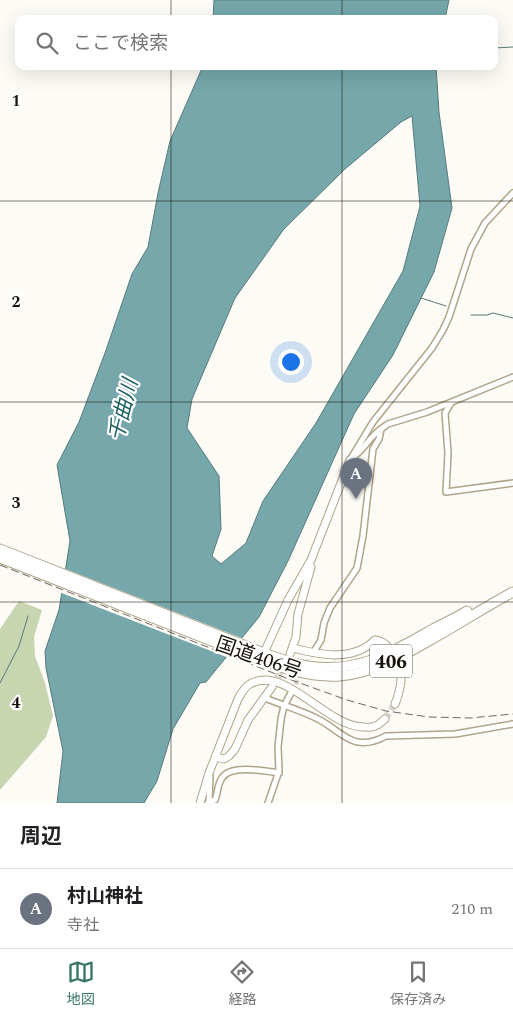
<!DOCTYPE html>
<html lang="ja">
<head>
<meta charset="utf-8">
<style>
  body { margin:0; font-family:Spectral,"Noto Sans JP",serif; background:#f2f2f2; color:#202124 }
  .you { position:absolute; left:290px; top:361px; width:18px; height:18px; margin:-12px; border:4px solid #fff; border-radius:50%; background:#1a73e8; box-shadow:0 0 0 8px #1a73e833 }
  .badge { display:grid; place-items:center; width:32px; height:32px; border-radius:50%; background:#367665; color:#fff; font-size:16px; font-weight:700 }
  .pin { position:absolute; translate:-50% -41px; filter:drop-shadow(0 1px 2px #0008) }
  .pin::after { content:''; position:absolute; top:26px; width:18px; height:15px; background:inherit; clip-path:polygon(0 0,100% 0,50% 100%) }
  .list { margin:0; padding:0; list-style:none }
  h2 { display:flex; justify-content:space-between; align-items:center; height:65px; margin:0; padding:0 20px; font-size:21px }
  h2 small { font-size:16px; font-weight:400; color:#757577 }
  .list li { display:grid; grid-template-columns:32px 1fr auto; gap:15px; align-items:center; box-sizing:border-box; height:80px; padding:0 20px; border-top:1px solid #e0e0e0 }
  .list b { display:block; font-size:19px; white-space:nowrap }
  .list p { margin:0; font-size:16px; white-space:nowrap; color:#757577 }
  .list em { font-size:16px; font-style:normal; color:#757577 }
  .icon { flex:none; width:28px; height:28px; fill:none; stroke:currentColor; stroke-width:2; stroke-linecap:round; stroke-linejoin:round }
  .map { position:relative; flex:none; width:513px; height:803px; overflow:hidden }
  .search { position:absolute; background:#fff; box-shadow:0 5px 20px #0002; left:15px; right:15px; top:15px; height:55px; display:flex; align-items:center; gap:12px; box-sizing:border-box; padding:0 18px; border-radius:10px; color:#757577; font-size:19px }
  .sheet { height:145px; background:#fff }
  nav { display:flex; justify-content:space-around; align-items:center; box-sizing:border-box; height:70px; border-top:1px solid #e0e0e0; background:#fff; font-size:14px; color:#757577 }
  nav a { display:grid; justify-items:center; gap:2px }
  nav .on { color:#367665 }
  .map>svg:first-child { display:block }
</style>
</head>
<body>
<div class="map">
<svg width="513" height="803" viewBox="0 0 513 803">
  <rect width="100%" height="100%" fill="#fdfbf5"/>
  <polygon fill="#c7d5b1" points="19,601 42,610 34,637 35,656 45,683 53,716 46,737 0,790 0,629"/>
  <g fill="#75a7ab" stroke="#597b7b" fill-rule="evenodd">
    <polygon points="214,0 449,0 445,19 213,19"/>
    <path d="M203 66H436L439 112 452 208 434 272 393 355 354 414 288 561 259 617 206 682 200 683 173 729 157 781 144 803H57L63 751 46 668 45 651 59 610 70 541 57 465 79 422 105 353 132 274 148 247 158 193 170 141ZM412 116 420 206 403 271 316 423 263 501 246 543 221 564 212 556 221 529 219 476 187 428 192 399 235 298 284 229 345 169 401 122Z"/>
  </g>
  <polygon fill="#fdfbf5" points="63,568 244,639 229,658 59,592"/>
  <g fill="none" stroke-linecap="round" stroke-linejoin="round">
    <g stroke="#597b7b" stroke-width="1">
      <polyline points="494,48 513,47"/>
      <polyline points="421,298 446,306"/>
      <polyline points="471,315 487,315 493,313 513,318"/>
      <polyline points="0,683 19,646 28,616"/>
    </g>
    <polyline stroke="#dad8d2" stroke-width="5" stroke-dasharray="5 2.5" stroke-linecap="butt" points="292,691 309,658"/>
    <g stroke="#dad8d2" stroke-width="7" stroke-dasharray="7 3.5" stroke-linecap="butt">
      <polyline points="272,687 285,664"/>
      <polyline points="385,719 395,704"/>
    </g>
    <defs>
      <g id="street">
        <polyline points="451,403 445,413 448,453 446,492 513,483"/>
        <polyline points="381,429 388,424 427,412 513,377"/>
        <polyline points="350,460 373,422 432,348 443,330 449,317 471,249 485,223 513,193"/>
        <path d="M313 653 321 640 324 623 330 608 357 568 363 536 373 449 379 439 381 429C369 437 363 452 350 459"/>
        <path d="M265 698C282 705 300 710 316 718 343 731 352 754 386 736L455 734 513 724"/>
        <path d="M208 803 215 800C218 793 217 785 222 778 230 764 265 771 279 773"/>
        <polyline points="209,803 210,776"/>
        <polyline points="268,803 279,771 278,747 281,719 284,706 291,693"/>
      </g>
      <g id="secondary">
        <path d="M293 648C320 655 353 662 375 640 391 641 401 667 401 681 400 689 398 697 395 704"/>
        <polyline points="264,653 288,600 311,560 350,460"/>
        <polyline points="290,654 296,637 298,614 311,567"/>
        <polyline points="216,757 224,759 229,756 235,749 248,720 272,687"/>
        <path d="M200 803 209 773 238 699C241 694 244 687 250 684 285 664 326 727 364 727 368 727 372 728 375 726 379 725 382 721 385 719"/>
      </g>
      <g id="highway">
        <path d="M0 549 264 653C278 658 293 664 308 666 358 674 392 652 433 629 444 623 456 618 467 611"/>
        <path d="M0 558 255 658C282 668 310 678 340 676 377 673 409 652 441 634 465 620 489 605 513 592"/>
      </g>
    </defs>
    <use href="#street" stroke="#b0a58b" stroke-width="8"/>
    <use href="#secondary" stroke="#b0a58b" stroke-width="9"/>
    <use href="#highway" stroke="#b0a58b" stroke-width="11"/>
    <use href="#street" stroke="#fff" stroke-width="5"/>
    <use href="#secondary" stroke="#fff" stroke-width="7"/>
    <use href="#highway" stroke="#fff" stroke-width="9"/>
    <polyline stroke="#6d6a62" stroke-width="1" stroke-dasharray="8 4" stroke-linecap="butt" points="0,565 286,678 347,700 386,711 429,717 470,718 513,714"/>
  </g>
  <path fill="none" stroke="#17130a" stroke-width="1" stroke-opacity="0.55" d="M171 0V19M342 0V19M171 66V803M342 66V803M0 201H513M0 402H513M0 602H513"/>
  <g text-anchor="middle" stroke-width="4.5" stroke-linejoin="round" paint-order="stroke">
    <rect fill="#fff" stroke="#5d5a54" stroke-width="1" x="370" y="644.5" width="42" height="33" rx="4"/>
    <g font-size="19" font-weight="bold" fill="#17130a">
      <text x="391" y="668">406</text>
    </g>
    <g font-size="20" fill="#17130a" stroke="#fff">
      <text transform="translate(259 657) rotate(19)" y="7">国道406号</text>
    </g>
    <g font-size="21" font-style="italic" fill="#1a5f63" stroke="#fff">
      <text transform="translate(123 410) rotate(-76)" y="7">千曲川</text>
    </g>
  </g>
  <g font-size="16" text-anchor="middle" font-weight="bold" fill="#17130a" stroke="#fff" stroke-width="4.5" stroke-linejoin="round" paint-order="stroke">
    <text x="16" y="106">1</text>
    <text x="16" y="307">2</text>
    <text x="16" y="508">3</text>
    <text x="16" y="708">4</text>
  </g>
</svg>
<div class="you"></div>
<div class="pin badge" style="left:356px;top:499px;background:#6b7280">A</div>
<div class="search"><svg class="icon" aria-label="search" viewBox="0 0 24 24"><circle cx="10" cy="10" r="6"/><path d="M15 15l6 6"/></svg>ここで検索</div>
</div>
<section class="sheet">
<h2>周辺<small></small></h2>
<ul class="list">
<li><span class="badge" style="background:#6b7280">A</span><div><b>村山神社</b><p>寺社</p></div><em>210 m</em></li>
</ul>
</section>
<nav>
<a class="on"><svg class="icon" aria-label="map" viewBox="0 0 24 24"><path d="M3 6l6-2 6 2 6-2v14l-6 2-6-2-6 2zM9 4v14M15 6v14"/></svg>地図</a>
<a><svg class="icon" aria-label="directions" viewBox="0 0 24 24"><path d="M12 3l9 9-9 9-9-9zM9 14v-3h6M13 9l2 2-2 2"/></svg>経路</a>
<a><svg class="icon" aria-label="saved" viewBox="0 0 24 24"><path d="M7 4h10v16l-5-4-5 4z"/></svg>保存済み</a>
</nav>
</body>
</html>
